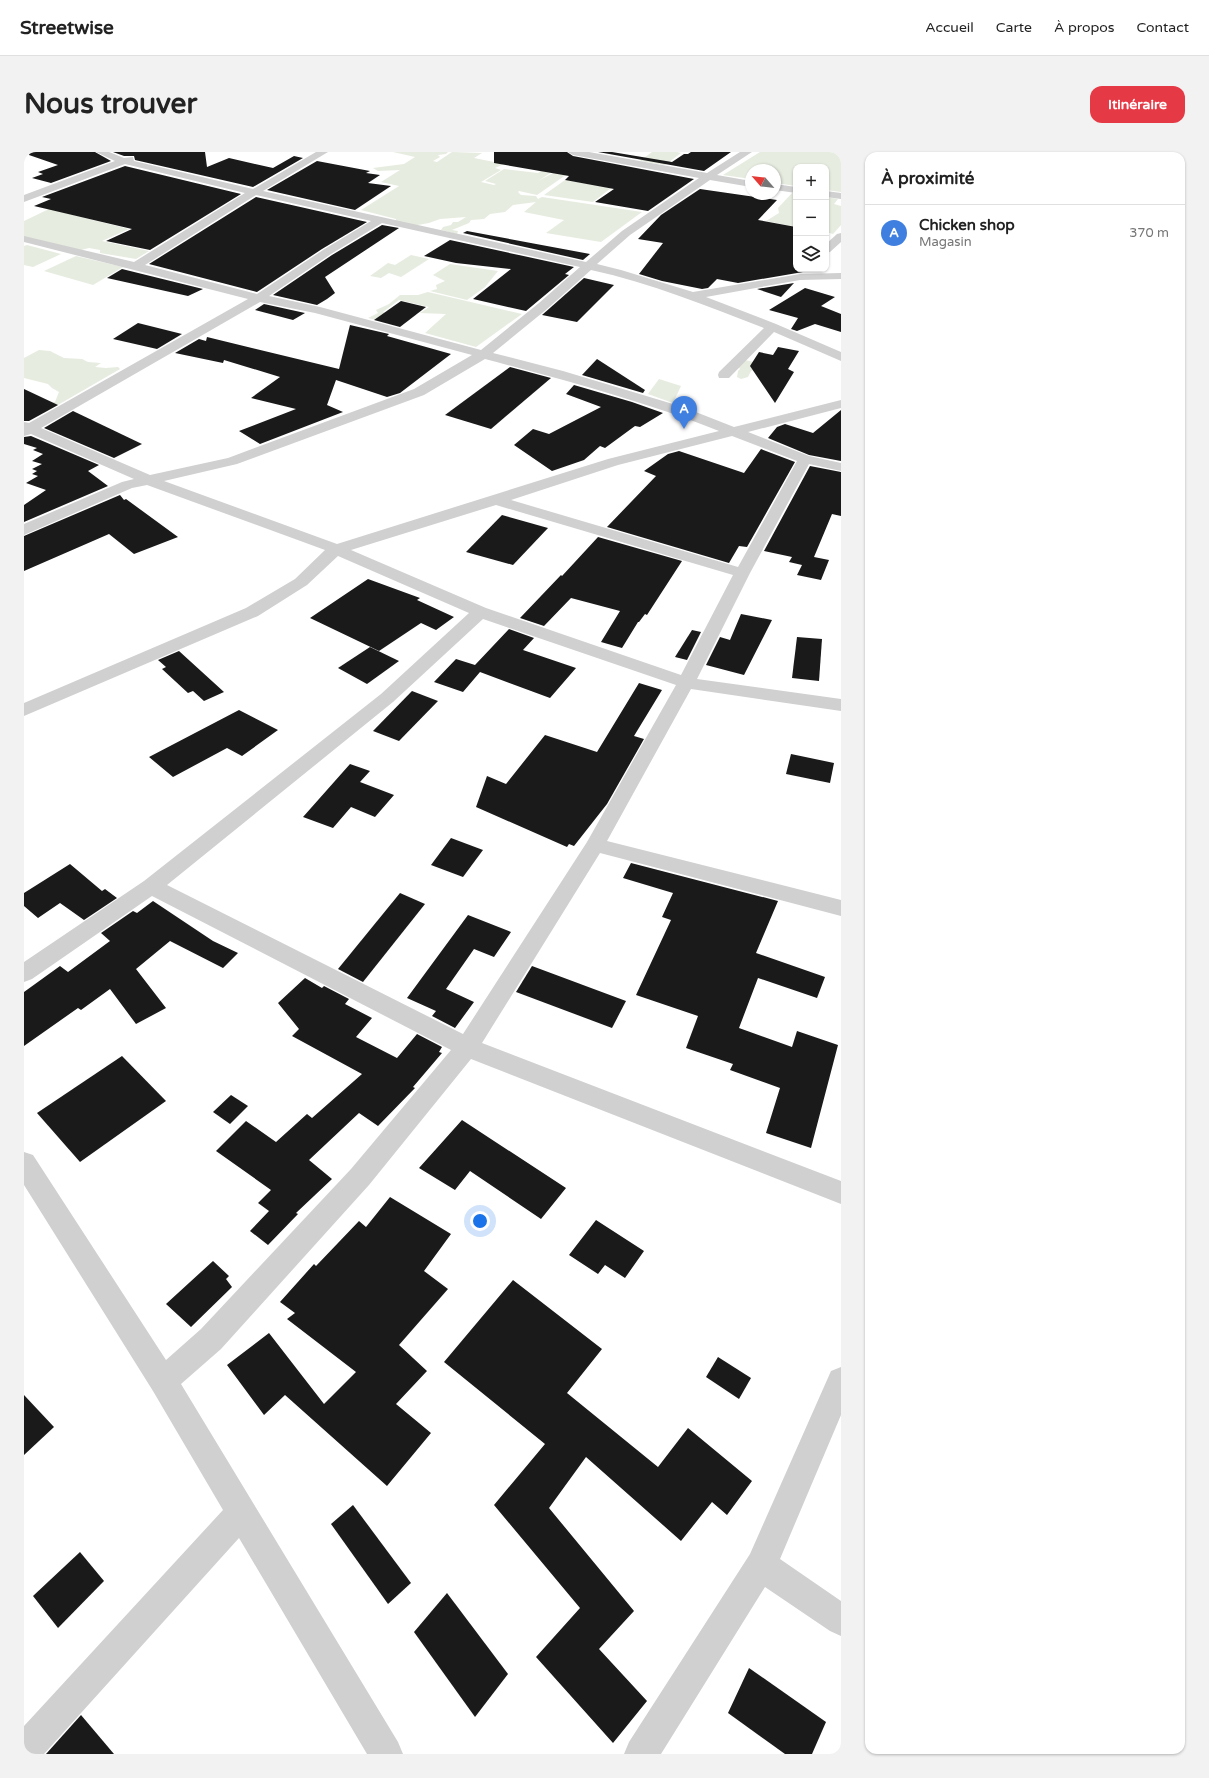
<!DOCTYPE html>
<html lang="fr">
<head>
<meta charset="utf-8">
<style>
  body { margin:0; font-family:"Varela Round",sans-serif; background:#f2f2f2; color:#222 }
  .controls { position:absolute; right:12px; top:12px; display:grid; overflow:hidden; border-radius:8px; box-shadow:0 1px 3px #0004 }
  .controls button { width:36px; height:36px; display:grid; place-items:center; padding:0; border:0; border-bottom:1px solid #e0e0e0; background:#fff; color:#222; font:20px sans-serif }
  .compass { position:absolute; left:721px; top:12px; width:36px; height:36px; border-radius:50%; background:#fff; box-shadow:0 1px 3px #0004; rotate:298deg }
  .you { position:absolute; left:456px; top:1069px; width:14px; height:14px; margin:-10px; border:3px solid #fff; border-radius:50%; background:#1a73e8; box-shadow:0 0 0 6px #1a73e833 }
  .badge { display:grid; place-items:center; width:26px; height:26px; border-radius:50%; background:#e63946; color:#fff; font-size:13px; font-weight:700 }
  .pin { position:absolute; translate:-50% -33px; filter:drop-shadow(0 1px 2px #0008) }
  .pin::after { content:''; position:absolute; top:21px; width:14px; height:12px; background:inherit; clip-path:polygon(0 0,100% 0,50% 100%) }
  .list { margin:0; padding:0; list-style:none }
  h2 { display:flex; justify-content:space-between; align-items:center; height:52px; margin:0; padding:0 16px; font-size:17px }
  h2 small { font-size:13px; font-weight:400; color:#767676 }
  .list li { display:grid; grid-template-columns:26px 1fr auto; gap:12px; align-items:center; box-sizing:border-box; height:56px; padding:0 16px; border-top:1px solid #e0e0e0 }
  .list b { display:block; font-size:15px; white-space:nowrap }
  .list p { margin:0; font-size:13px; white-space:nowrap; color:#767676 }
  .list em { font-size:13px; font-style:normal; color:#767676 }
  .icon { flex:none; width:22px; height:22px; fill:none; stroke:currentColor; stroke-width:2; stroke-linecap:round; stroke-linejoin:round }
  .map { position:relative; flex:none; width:817px; height:1602px; overflow:hidden; border-radius:12px }
  header { display:flex; align-items:center; gap:24px; box-sizing:border-box; height:56px; padding:0 20px; background:#fff; border-bottom:1px solid #e0e0e0 }
  header strong { font-size:19px }
  nav { display:flex; gap:22px; margin-inline-start:auto; font-size:14px }
  .intro { display:flex; align-items:center; justify-content:space-between; box-sizing:border-box; height:96px; padding:0 24px }
  h1 { margin:0; font-size:28px }
  .button { padding:10px 18px; border-radius:12px; background:#e63946; color:#fff; font-size:14px; font-weight:700 }
  main { display:flex; gap:24px; padding:0 24px }
  aside { flex:1; background:#fff; border-radius:12px; box-shadow:0 1px 3px #0004 }
  .map>svg:first-child { display:block }
</style>
</head>
<body>
<header>
<strong>Streetwise</strong>
<nav><a>Accueil</a><a>Carte</a><a>À propos</a><a>Contact</a></nav>
</header>
<div class="intro"><h1>Nous trouver</h1><a class="button">Itinéraire</a></div>
<main>
<div class="map">
<svg width="817" height="1602" viewBox="0 0 817 1602">
  <rect width="100%" height="100%" fill="#fff"/>
  <g fill="#e6ecdf">
    <polygon points="369,0 424,0 422,2 414,3 416,5 409,9 413,10 428,0 458,1 450,6 480,12 471,16 477,18 457,30 470,33 472,32 461,29 480,17 514,21 521,16 528,20 514,29 531,20 549,18 513,43 495,39 494,40 497,43 512,44 514,47 518,45 618,60 577,90 522,81 540,68 500,60 512,50 489,53 481,60 466,62 460,67 447,68 445,71 428,78 434,79 433,82 417,78 419,75 427,73 429,70 434,70 442,65 416,67 405,71 388,74 372,70 372,67 337,58 375,34 357,30 376,18 354,19 349,16 380,12 391,5"/>
    <polygon points="628,0 653,0 657,1 641,13 616,9"/>
    <polygon points="736,0 817,0 817,40 802,38 802,15 772,15 772,34 751,31 751,18 727,18 727,27 699,23"/>
    <polygon points="541,28 587,36 569,50 520,43"/>
    <polygon points="769,40 772,40 772,75 742,69 755,61 754,56"/>
    <polygon points="802,45 814,47 810,52 817,54 817,73 809,82 802,80"/>
    <polygon points="25,57 105,77 78,89 125,99 112,107 76,101 76,98 65,96 57,98 0,85 0,69"/>
    <polygon points="3,93 37,102 9,115 0,113 0,94"/>
    <polygon points="387,103 405,107 377,125 365,121 357,126 346,124 364,111 371,113"/>
    <polygon points="52,104 99,115 69,133 20,119"/>
    <polygon points="426,112 474,119 461,135 443,148 406,139 413,137 412,133 421,129 409,123"/>
    <polygon points="404,140 498,162 452,195 401,181 422,162 396,161 405,155 375,148 359,160 368,163 356,169 344,166 354,161 352,158 365,152 376,143 394,143"/>
    <polygon points="15,198 26,199 40,206 58,207 64,210 77,211 71,215 82,216 94,215 96,217 20,261 7,259 19,253 31,250 35,240 28,236 24,232 0,226 0,206"/>
    <polygon points="721,208 742,213 727,219 724,225 717,227 713,225 714,219 716,217 714,214"/>
    <polygon points="635,227 657,234 649,251 624,242"/>
  </g>
  <g fill="#1a1a1a">
    <polygon points="6,0 71,0 87,9 27,31 8,26 19,22 14,20 34,13 5,3"/>
    <polygon points="89,0 181,0 183,15 205,6 249,16 270,4 279,6 229,35 111,8 110,4 100,4"/>
    <polygon points="470,0 543,0 549,4 670,27 624,59 571,50 590,37 541,28 545,24 470,11"/>
    <polygon points="574,0 588,0 648,10 660,2 664,2 667,0 707,0 680,19"/>
    <polygon points="293,9 346,19 342,21 356,23 344,31 367,34 331,58 243,38"/>
    <polygon points="101,14 217,42 126,98 82,89 108,77 10,54 27,47 18,45"/>
    <polygon points="676,37 753,48 734,68 772,75 772,117 782,117 779,120 714,131 693,127 684,136 678,137 638,129 615,122 639,91 614,87 637,63"/>
    <polygon points="232,45 343,70 298,97 233,140 125,112"/>
    <polygon points="358,73 375,76 301,125 311,141 303,147 293,153 249,143 308,103"/>
    <polygon points="443,79 566,102 559,108 439,81"/>
    <polygon points="426,88 550,115 541,122 545,123 502,159 449,147 487,117 432,111 400,104"/>
    <polygon points="98,117 179,137 164,144 83,126"/>
    <polygon points="560,126 590,133 553,170 518,163"/>
    <polygon points="770,131 757,145 733,137"/>
    <polygon points="781,136 811,145 797,154 817,162 817,180 791,172 773,179 767,177 774,166 745,158"/>
    <polygon points="377,149 402,155 376,175 350,168"/>
    <polygon points="240,152 281,161 269,168 231,158"/>
    <polygon points="114,171 158,182 133,197 89,187"/>
    <polygon points="326,173 365,182 363,184 427,202 376,241 363,245 312,228 303,253 319,260 236,292 215,279 272,257 227,246 256,225 200,208 199,211 151,201 175,187 182,189 183,185 315,217"/>
    <polygon points="754,195 775,199 764,217 770,220 751,251 726,214 735,200 749,203"/>
    <polygon points="573,207 621,238 619,241 558,223"/>
    <polygon points="486,215 527,226 467,277 421,263"/>
    <polygon points="550,233 608,250 639,261 616,275 611,274 581,296 576,294 560,308 528,319 490,293 509,277 525,282 577,255 542,242"/>
    <polygon points="0,237 34,253 5,269 0,269"/>
    <polygon points="817,258 817,309 785,303 744,286 753,275 761,272 789,281"/>
    <polygon points="49,259 118,292 90,306 20,276"/>
    <polygon points="7,284 75,313 64,319 84,334 0,370 0,353 22,338 2,331 14,324 8,322 13,319 8,317 18,312 8,309 19,302 9,298 13,296 0,292 0,285"/>
    <polygon points="737,297 771,310 723,395 715,394 705,411 583,375 632,324 620,319 644,302 655,299 720,321"/>
    <polygon points="786,314 817,320 817,364 808,362 790,405 805,408 797,428 773,423 778,413 765,410 768,405 740,399"/>
    <polygon points="96,343 100,348 102,347 154,385 110,402 85,382 0,419 0,384"/>
    <polygon points="478,363 524,376 489,413 442,400"/>
    <polygon points="574,385 658,409 623,463 621,462 615,470 614,470 598,496 577,490 596,459 547,446 520,474 496,466 537,423 538,424"/>
    <polygon points="344,427 396,446 393,448 430,465 412,478 397,471 355,499 286,466"/>
    <polygon points="717,462 748,468 720,523 682,513 696,485 706,488"/>
    <polygon points="485,477 510,486 499,498 552,516 526,546 456,520 439,540 410,530 432,507 451,513"/>
    <polygon points="668,478 677,480 663,508 651,505"/>
    <polygon points="773,485 798,487 795,529 768,526"/>
    <polygon points="346,495 375,509 343,532 314,516"/>
    <polygon points="155,499 200,540 180,549 169,539 164,541 138,517 142,515 134,508"/>
    <polygon points="615,531 638,538 610,584 620,587 583,652 550,694 545,692 543,695 452,655 463,624 482,632 521,583 573,600"/>
    <polygon points="388,539 414,549 375,589 349,579"/>
    <polygon points="215,558 254,578 218,604 203,596 149,625 125,605"/>
    <polygon points="767,602 810,611 806,631 762,622"/>
    <polygon points="326,612 346,619 336,630 370,643 351,665 327,655 309,676 279,665"/>
    <polygon points="427,686 459,698 439,725 407,713"/>
    <polygon points="607,711 754,749 732,801 801,825 793,846 734,826 715,876 768,895 773,879 814,893 787,996 742,981 756,936 706,918 709,912 662,896 674,864 612,843 647,768 638,765 649,741 599,726"/>
    <polygon points="46,712 78,739 81,737 93,746 60,768 36,751 14,766 0,754 0,741"/>
    <polygon points="376,741 401,752 339,830 314,817"/>
    <polygon points="129,749 189,789 214,801 199,816 146,789 112,817 142,856 112,872 86,837 57,858 54,856 0,894 0,840 36,814 44,820 86,789 77,781 109,759 113,761"/>
    <polygon points="444,763 487,780 470,805 450,797 422,837 450,850 431,876 408,864 412,859 383,846"/>
    <polygon points="508,814 602,849 588,876 492,840"/>
    <polygon points="281,826 298,836 300,834 325,847 321,852 348,866 332,885 373,906 393,882 418,895 415,900 418,901 389,935 391,936 354,974 335,961 285,1008 308,1027 272,1061 274,1062 244,1093 226,1079 245,1059 234,1051 247,1038 192,999 222,969 252,990 283,962 288,966 338,922 268,884 275,877 254,851"/>
    <polygon points="98,904 142,949 56,1010 13,961"/>
    <polygon points="207,943 224,954 206,972 189,960"/>
    <polygon points="438,968 542,1036 517,1067 446,1019 431,1038 395,1016"/>
    <polygon points="366,1045 427,1082 400,1119 424,1137 375,1193 403,1219 372,1252 407,1281 363,1334 261,1243 240,1263 203,1213 245,1181 300,1252 332,1220 263,1167 271,1161 256,1150 290,1112 292,1114 335,1069 342,1075"/>
    <polygon points="572,1068 620,1099 601,1126 581,1113 574,1122 545,1103"/>
    <polygon points="189,1109 205,1124 202,1127 208,1135 167,1175 142,1152"/>
    <polygon points="489,1128 578,1197 543,1241 634,1315 664,1276 728,1329 703,1363 688,1350 657,1389 562,1305 525,1356 610,1459 575,1497 623,1549 589,1591 512,1505 556,1456 470,1353 521,1292 420,1210"/>
    <polygon points="694,1205 727,1226 715,1247 682,1225"/>
    <polygon points="0,1243 30,1275 0,1303"/>
    <polygon points="329,1353 387,1431 364,1452 307,1372"/>
    <polygon points="56,1400 80,1429 34,1476 9,1444"/>
    <polygon points="423,1441 484,1522 451,1565 390,1480"/>
    <polygon points="725,1516 802,1570 788,1602 761,1602 704,1561"/>
    <polygon points="57,1563 90,1602 22,1602"/>
  </g>
  <g fill="none" stroke-linecap="round" stroke-linejoin="round">
    <g fill="#d0d0d0" fill-rule="evenodd">
      <path d="M72 0H85L100 6 109 5 110 9 229 37 292 0H304L239 39 562 110 598 79 675 26 549 3 544 0H565L683 21 716 0H728L693 23 727 29V35L686 28 606 83 573 112 597 118 669 140 776 122 817 121V127L776 128 682 145 752 172 817 200V209L750 180 705 226H695L694 223 695 220 740 176C683 154 627 131 567 118L523 157 469 201 539 219 659 255 710 275 817 248V256L724 280 785 304 817 311V319L785 312 726 421 673 527 817 547V559L667 537 583 689 817 748V764L576 701 458 891 817 1029V1052L447 907 345 1033 197 1197 157 1232 374 1590 379 1602H343L215 1386 20 1602H0V1574L199 1358 129 1239 0 1033V1000L9 1003 142 1208 177 1177 327 1017 427 898 128 744 8 827 0 830V810L120 729 357 542 445 461 314 404 283 433 234 464 0 564V551L222 456 271 427 301 398 123 333 108 336 0 383V372L98 330 110 327 7 282 0 284V270L5 271 224 147 0 90V84L110 110 221 41 101 12 0 50V43L91 9ZM232 43 347 69 299 98 233 142 121 113ZM358 71 556 115 515 151 457 198 296 155 245 144 307 102ZM236 150 291 161 448 203 390 237 204 306 126 323 17 276ZM461 207C540 228 619 249 695 279L584 307 313 392 140 329 213 312 400 243ZM708 284 773 309 714 415 487 348 594 313ZM472 353 709 423 657 523 462 456 327 398ZM459 467 652 533 563 690 439 882 143 733 369 550Z"/>
      <polygon points="751,32 772,35 772,41 751,38"/>
      <polygon points="802,39 817,41 817,47 802,45"/>
      <polygon points="817,81 817,90 806,100 802,101 802,92 813,82"/>
      <polygon points="817,1215 817,1263 756,1407 817,1449 817,1484 806,1479 741,1435 637,1602 600,1602 605,1590 726,1402 807,1219"/>
    </g>
  </g>
</svg>
<div class="controls">
<button>+</button>
<button>−</button>
<button><svg class="icon" aria-label="layers" viewBox="0 0 24 24"><path d="M12 4l9 5-9 5-9-5zM3 14l9 5 9-5"/></svg></button>
</div>
<svg class="compass" viewBox="-18 -18 36 36"><path d="M0-13l5 13h-10z" fill="#e53935"/><path d="M0 13l5-13h-10z" fill="#767676"/></svg>
<div class="you"></div>
<div class="pin badge" style="left:660px;top:277px;background:#3f7fe0">A</div>
</div>
<aside>
<h2>À proximité<small></small></h2>
<ul class="list">
<li><span class="badge" style="background:#3f7fe0">A</span><div><b>Chicken shop</b><p>Magasin</p></div><em>370 m</em></li>
</ul>
</aside>
</main>
</body>
</html>
